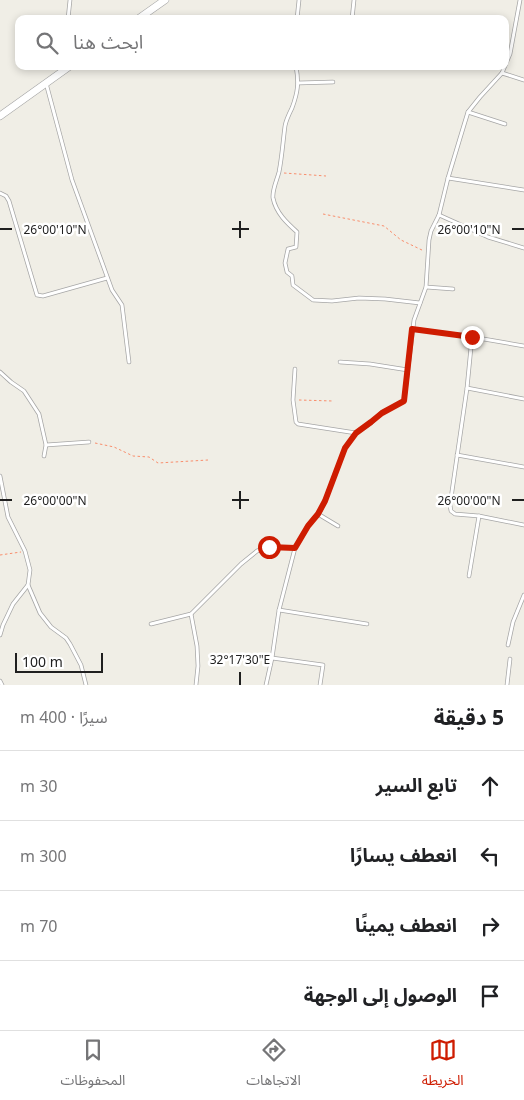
<!DOCTYPE html>
<html lang="ar">
<head>
<meta charset="utf-8">
<style>
  body { margin:0; font-family:"Noto Sans","Noto Sans Arabic",sans-serif; background:#f6f6f6; color:#202124; direction:rtl }
  .scale { position:absolute; left:15px; bottom:12px; width:88px; box-sizing:border-box; padding-left:5px; border:2px solid #1f1f1f; border-top:0; font-size:14px; line-height:18px; white-space:nowrap; color:#1f1f1f; -webkit-text-stroke:4px #fff; paint-order:stroke }
  .stop { position:absolute; width:15px; height:15px; margin:-11px; border:4px solid #ce1c01; border-radius:50%; background:#fff }
  .stop.end { background:#ce1c01; border-color:#fff; box-shadow:0 1px 5px #0008 }
  .list { margin:0; padding:0; list-style:none }
  h2 { display:flex; justify-content:space-between; align-items:center; height:65px; margin:0; padding:0 20px; font-size:21px }
  h2 small { font-size:16px; font-weight:400; color:#757577 }
  .list li { display:grid; grid-template-columns:32px 1fr auto; gap:15px; align-items:center; box-sizing:border-box; height:70px; padding:0 20px; border-top:1px solid #e0e0e0 }
  .list b { display:block; font-size:19px; white-space:nowrap }
  .list em { font-size:16px; font-style:normal; color:#757577 }
  .icon { flex:none; width:28px; height:28px; fill:none; stroke:currentColor; stroke-width:2; stroke-linecap:round; stroke-linejoin:round }
  .map { position:relative; flex:none; width:524px; height:685px; overflow:hidden; direction:ltr }
  .search { position:absolute; background:#fff; box-shadow:0 2px 8px #0003; left:15px; right:15px; top:15px; height:55px; display:flex; align-items:center; gap:12px; box-sizing:border-box; padding:0 18px; border-radius:10px; color:#757577; font-size:19px }
  .sheet { height:345px; background:#fff }
  nav { display:flex; justify-content:space-around; align-items:center; box-sizing:border-box; height:70px; border-top:1px solid #e0e0e0; background:#fff; font-size:14px; color:#757577 }
  nav a { display:grid; justify-items:center; gap:2px }
  nav .on { color:#ce1c01 }
  .map>svg:first-child { display:block }
</style>
</head>
<body>
<div class="map">
<svg width="524" height="685" viewBox="0 0 524 685">
  <rect width="100%" height="100%" fill="#f0eee6"/>
  <g fill="none" stroke-linecap="round" stroke-linejoin="round">
    <defs>
      <g id="service">
        <polyline points="68,19 70,0"/>
        <polyline points="297,19 299,0"/>
        <polyline points="352,19 354,0"/>
        <path d="M296 66C299 83 298 92 292 108 289 114 286 120 285 126 283 141 282 157 279 172 277 180 272 190 273 198 276 213 287 223 297 232L296 247 288 249 285 263 287 272 292 276 293 285 313 300 332 301 359 298 385 299 420 303"/>
        <polyline points="502,73 524,80"/>
        <polyline points="46,83 72,180 112,290 122,305 129,362"/>
        <polyline points="298,83 333,82"/>
        <polyline points="468,112 505,124"/>
        <polyline points="448,178 524,190"/>
        <polyline points="0,193 6,196 9,201 37,295 43,296 107,278"/>
        <polyline points="439,215 488,237 524,248"/>
        <polyline points="426,287 453,289"/>
        <polyline points="413,329 472,337 524,346"/>
        <polyline points="472,337 467,388 450,505 451,511 455,514 479,516 524,525"/>
        <polyline points="340,362 370,364 408,370"/>
        <polyline points="295,369 293,400 296,422 298,424 356,433"/>
        <polyline points="0,372 11,382 24,391 39,414 46,445 44,456"/>
        <polyline points="467,388 524,399"/>
        <polyline points="46,445 89,442"/>
        <polyline points="457,455 524,467"/>
        <polyline points="0,476 8,517 25,551 30,570 28,585 13,604 3,625 0,635"/>
        <polyline points="318,514 338,526"/>
        <polyline points="469,576 479,516"/>
        <polyline points="28,585 40,613 51,627 66,638 70,644 81,665 86,685"/>
        <polyline points="279,610 367,624"/>
        <polyline points="191,614 197,646 198,666 196,685"/>
        <polyline points="151,624 191,614 241,564 257,551 269,547 295,548"/>
        <polyline points="508,645 513,622 524,595"/>
        <polyline points="272,658 323,665 320,685"/>
        <polyline points="0,681 2,685"/>
        <polyline points="266,685 272,658 279,610 295,548 308,526 320,511 325,501 345,448 356,433 371,423 381,413 404,401 414,320 426,287 429,240 431,231 439,215 448,178 464,125 468,112 480,97 502,73 510,54 520,0"/>
        <polyline points="507,685 510,659"/>
      </g>
      <g id="minor">
        <polyline points="138,19 165,0"/>
        <polyline points="0,116 70,66"/>
      </g>
    </defs>
    <use href="#service" stroke="#a6a6a6" stroke-width="4.5"/>
    <use href="#minor" stroke="#a6a6a6" stroke-width="8"/>
    <g stroke="#f98e6d" stroke-width="1" stroke-dasharray="2.5 2.5" stroke-linecap="butt">
      <polyline points="284,173 326,176"/>
      <polyline points="323,214 384,226 401,240 424,251"/>
      <polyline points="299,400 333,401"/>
      <polyline points="95,443 114,447 133,456 149,457 158,463 208,460"/>
      <polyline points="0,555 21,552"/>
    </g>
    <use href="#service" stroke="#fff" stroke-width="3"/>
    <use href="#minor" stroke="#fff" stroke-width="7"/>
  </g>
  <g fill="none" stroke-linecap="round" stroke-linejoin="round">
    <polyline stroke="#ce1c01" stroke-width="6" points="269,547 295,548 308,526 318,514 325,501 345,448 356,433 371,422 382,413 404,401 412,329 472,337"/>
  </g>
  <path fill="none" stroke="#1f1f1f" stroke-width="2" d="M240 221V238M0 229H12M232 229H249M512 229H524M240 491V509M0 500H12M232 500H249M512 500H524M240 672V685"/>
  <g font-size="12" text-anchor="middle" fill="#1f1f1f" stroke="#fff" stroke-width="5" stroke-linejoin="round" paint-order="stroke">
    <text x="55" y="234">26°00'10"N</text>
    <text x="469" y="234">26°00'10"N</text>
    <text x="55" y="505">26°00'00"N</text>
    <text x="469" y="505">26°00'00"N</text>
    <text x="240" y="664">32°17'30"E</text>
  </g>
</svg>
<div class="scale">100 m</div>
<div class="stop" style="left:269px;top:547px"></div>
<div class="stop end" style="left:472px;top:337px"></div>
<div class="search"><svg class="icon" aria-label="search" viewBox="0 0 24 24"><circle cx="10" cy="10" r="6"/><path d="M15 15l6 6"/></svg>ابحث هنا</div>
</div>
<section class="sheet">
<h2>5 دقيقة<small>سيرًا · 400 m</small></h2>
<ul class="list">
<li><svg class="icon" aria-label="ahead" viewBox="0 0 24 24"><path d="M12 20V5M6 11l6-6 6 6"/></svg><div><b>تابع السير</b></div><em>30 m</em></li>
<li><svg class="icon" aria-label="left" viewBox="0 0 24 24"><path d="M17 20v-9H6M10 6l-5 5 5 5"/></svg><div><b>انعطف يسارًا</b></div><em>300 m</em></li>
<li><svg class="icon" aria-label="right" viewBox="0 0 24 24"><path d="M7 20v-9h11M14 6l5 5-5 5"/></svg><div><b>انعطف يمينًا</b></div><em>70 m</em></li>
<li><svg class="icon" aria-label="arrive" viewBox="0 0 24 24"><path d="M6 21V4h12l-3 4 3 4H6"/></svg><div><b>الوصول إلى الوجهة</b></div></li>
</ul>
</section>
<nav>
<a class="on"><svg class="icon" aria-label="map" viewBox="0 0 24 24"><path d="M3 6l6-2 6 2 6-2v14l-6 2-6-2-6 2zM9 4v14M15 6v14"/></svg>الخريطة</a>
<a><svg class="icon" aria-label="directions" viewBox="0 0 24 24"><path d="M12 3l9 9-9 9-9-9zM9 14v-3h6M13 9l2 2-2 2"/></svg>الاتجاهات</a>
<a><svg class="icon" aria-label="saved" viewBox="0 0 24 24"><path d="M7 4h10v16l-5-4-5 4z"/></svg>المحفوظات</a>
</nav>
</body>
</html>
